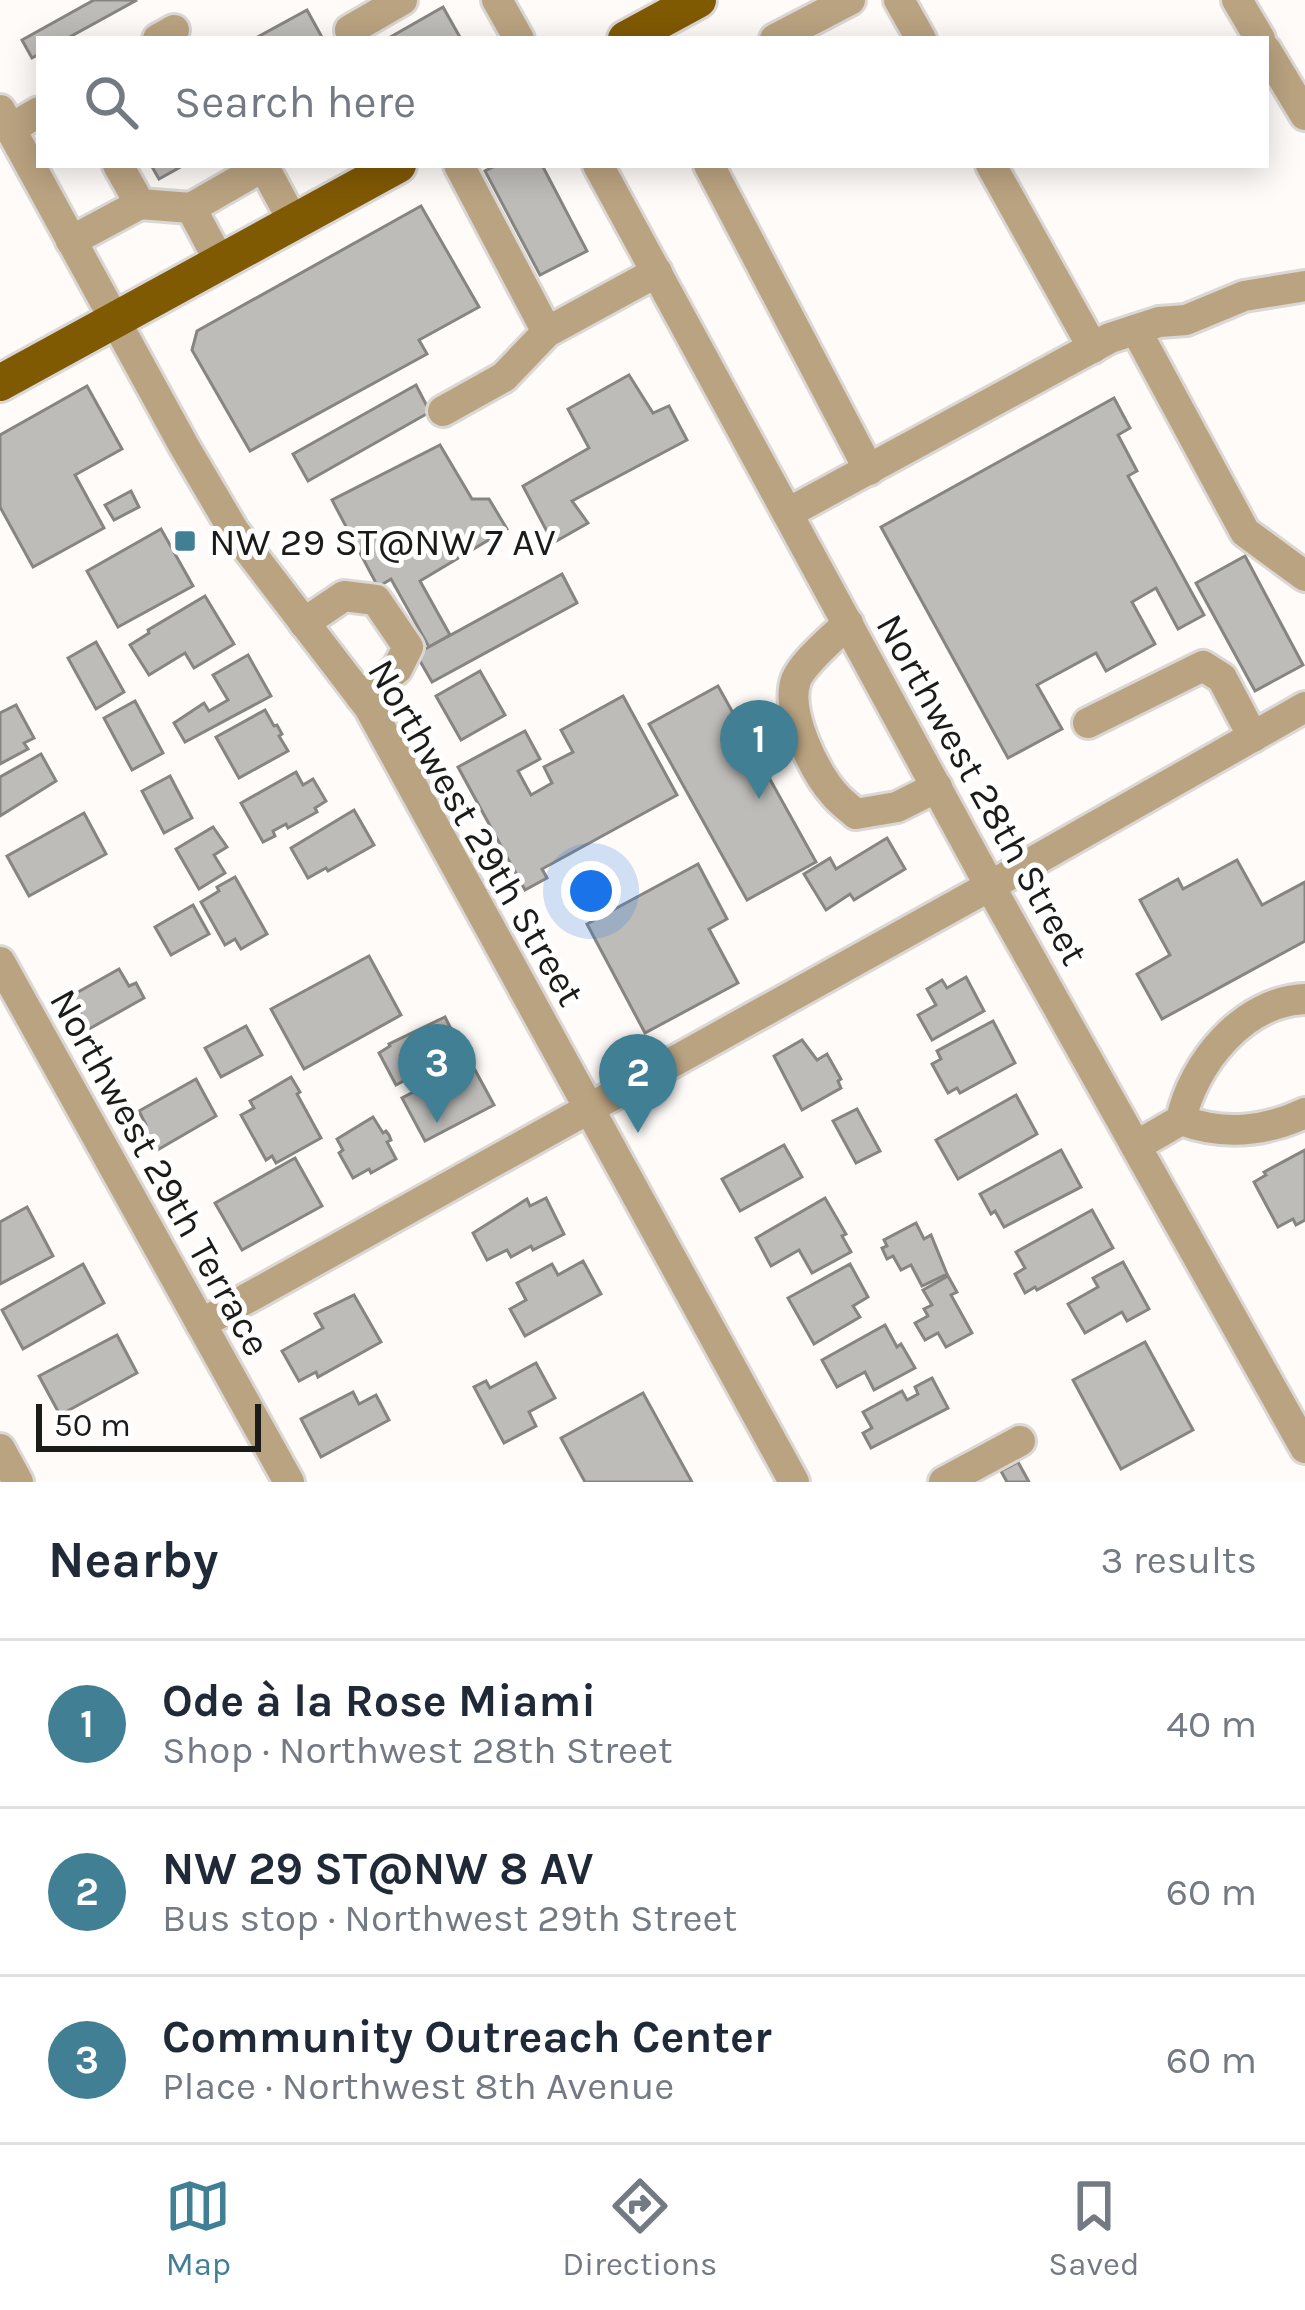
<!DOCTYPE html>
<html lang="en">
<head>
<meta charset="utf-8">
<style>
  body { margin:0; font-family:Karla,sans-serif; background:#f6f6f7; color:#1f2937 }
  .scale { position:absolute; left:36px; bottom:30px; width:225px; box-sizing:border-box; padding-left:12px; border:6px solid #1b1b19; border-top:0; font-size:33px; line-height:42px; white-space:nowrap; color:#1b1b19; -webkit-text-stroke:9px #fff; paint-order:stroke }
  .you { position:absolute; left:591px; top:891px; width:42px; height:42px; margin:-30px; border:9px solid #fff; border-radius:50%; background:#1a73e8; box-shadow:0 0 0 18px #1a73e833 }
  .badge { display:grid; place-items:center; width:78px; height:78px; border-radius:50%; background:#417f94; color:#fff; font-size:39px; font-weight:700 }
  .pin { position:absolute; translate:-50% -99px; filter:drop-shadow(0 3px 6px #0008) }
  .pin::after { content:''; position:absolute; top:63px; width:42px; height:36px; background:inherit; clip-path:polygon(0 0,100% 0,50% 100%) }
  .list { margin:0; padding:0; list-style:none }
  h2 { display:flex; justify-content:space-between; align-items:center; height:156px; margin:0; padding:0 48px; font-size:51px }
  h2 small { font-size:39px; font-weight:400; color:#747a83 }
  .list li { display:grid; grid-template-columns:78px 1fr auto; gap:36px; align-items:center; box-sizing:border-box; height:168px; padding:0 48px; border-top:3px solid #e0e1e3 }
  .list b { display:block; font-size:45px; white-space:nowrap }
  .list p { margin:0; font-size:39px; white-space:nowrap; color:#747a83 }
  .list em { font-size:39px; font-style:normal; color:#747a83 }
  .icon { flex:none; width:66px; height:66px; fill:none; stroke:currentColor; stroke-width:2; stroke-linecap:round; stroke-linejoin:round }
  .map { position:relative; flex:none; width:1305px; height:1482px; overflow:hidden }
  .search { position:absolute; background:#fff; box-shadow:0 6px 30px #0003; left:36px; right:36px; top:36px; height:132px; display:flex; align-items:center; gap:30px; box-sizing:border-box; padding:0 42px; border-radius:0px; color:#747a83; font-size:45px }
  .sheet { height:660px; background:#fff }
  nav { display:flex; justify-content:space-around; align-items:center; box-sizing:border-box; height:168px; border-top:3px solid #e0e1e3; background:#fff; font-size:33px; color:#747a83 }
  nav a { display:grid; justify-items:center; gap:6px }
  nav .on { color:#417f94 }
  .map>svg:first-child { display:block }
</style>
</head>
<body>
<div class="map">
<svg width="1305" height="1482" viewBox="0 0 1305 1482">
  <rect width="100%" height="100%" fill="#fefbf8"/>
  <g fill="#bebcb9" stroke="#878582" stroke-width="3">
    <polygon points="94,0 137,0 66,39 39,39 39,54 32,58 22,40"/>
    <polygon points="443,7 461,39 387,39"/>
    <polygon points="307,10 323,39 254,39"/>
    <polygon points="151,165 184,165 159,179"/>
    <polygon points="497,165 542,165 587,251 540,275 485,171"/>
    <polygon points="421,206 479,307 419,340 427,354 250,451 192,350 197,331"/>
    <polygon points="629,375 653,413 669,406 687,440 572,501 588,523 553,543 523,486 589,448 568,409"/>
    <polygon points="416,385 430,412 308,481 293,454"/>
    <polygon points="87,386 122,449 75,475 104,528 33,567 0,507 0,435"/>
    <polygon points="1114,398 1130,428 1118,435 1137,471 1128,476 1204,615 1178,629 1156,588 1132,602 1155,644 1106,671 1096,653 1037,685 1062,729 1008,758 881,527"/>
    <polygon points="440,445 472,499 489,499 507,529 420,581 450,635 429,647 391,579 378,587 332,500"/>
    <polygon points="131,491 139,507 114,520 105,505"/>
    <polygon points="161,529 193,586 118,627 87,571"/>
    <polygon points="1245,556 1303,665 1255,691 1196,583"/>
    <polygon points="562,574 577,603 432,682 416,654"/>
    <polygon points="205,596 234,644 194,668 185,653 149,675 130,645 149,633 148,630"/>
    <polygon points="96,642 124,692 96,709 68,658"/>
    <polygon points="248,655 271,696 185,742 174,723 204,703 209,711 228,700 213,675"/>
    <polygon points="480,671 505,715 461,740 436,696"/>
    <polygon points="718,686 816,862 747,900 649,724"/>
    <polygon points="623,696 677,795 542,869 547,878 525,890 458,767 525,731 540,759 518,771 531,795 552,783 544,767 573,752 561,730"/>
    <polygon points="135,701 163,753 132,770 104,718"/>
    <polygon points="16,705 34,738 24,743 28,749 0,764 0,713"/>
    <polygon points="265,710 274,726 277,725 282,734 279,736 288,751 239,778 216,737"/>
    <polygon points="41,754 56,781 0,816 0,777"/>
    <polygon points="296,772 303,785 313,779 326,801 315,808 317,812 288,828 286,824 273,831 275,836 263,842 241,803"/>
    <polygon points="170,776 192,818 164,833 142,791"/>
    <polygon points="354,810 374,845 328,871 326,868 308,878 291,848"/>
    <polygon points="84,813 106,854 29,896 7,856"/>
    <polygon points="213,827 227,847 214,855 225,873 199,889 176,849"/>
    <polygon points="887,838 905,869 854,900 850,894 826,910 804,874 830,858 836,869"/>
    <polygon points="1237,860 1262,905 1305,882 1305,941 1162,1019 1137,974 1170,955 1140,900 1178,879 1183,889"/>
    <polygon points="698,864 727,919 709,929 738,983 645,1033 587,924"/>
    <polygon points="235,877 267,934 241,949 235,939 225,945 201,902 219,891 217,887"/>
    <polygon points="193,905 209,934 171,955 155,927"/>
    <polygon points="369,956 401,1015 304,1069 271,1009"/>
    <polygon points="119,969 129,986 136,983 144,998 89,1029 71,996"/>
    <polygon points="966,977 984,1011 932,1040 918,1015 936,1005 927,989 942,980 947,988"/>
    <polygon points="445,1017 461,1049 452,1054 454,1057 435,1066 438,1072 418,1083 413,1076 396,1085 379,1053 390,1046 389,1044"/>
    <polygon points="993,1021 1015,1063 960,1093 957,1088 948,1093 932,1064 941,1059 937,1051"/>
    <polygon points="246,1026 262,1055 221,1077 205,1048"/>
    <polygon points="802,1040 817,1060 827,1054 841,1079 838,1081 841,1088 802,1110 774,1056"/>
    <polygon points="475,1070 494,1105 425,1141 402,1098 433,1082 437,1090"/>
    <polygon points="291,1077 300,1092 297,1094 321,1138 276,1163 272,1156 266,1160 241,1115 254,1108 250,1101"/>
    <polygon points="196,1079 216,1116 154,1152 141,1129 146,1125 139,1111"/>
    <polygon points="1016,1095 1037,1134 958,1179 936,1140"/>
    <polygon points="857,1109 880,1151 856,1163 833,1121"/>
    <polygon points="373,1117 383,1133 386,1131 389,1135 391,1140 387,1142 396,1159 371,1173 369,1169 353,1178 339,1153 343,1150 337,1139"/>
    <polygon points="784,1145 802,1177 740,1211 722,1179"/>
    <polygon points="1061,1150 1081,1187 1004,1227 995,1211 991,1214 980,1194"/>
    <polygon points="1305,1150 1305,1220 1296,1225 1293,1219 1278,1227 1254,1182 1266,1175 1264,1172"/>
    <polygon points="295,1158 322,1206 242,1250 215,1203"/>
    <polygon points="546,1198 564,1234 533,1250 531,1246 511,1257 507,1250 487,1260 473,1233 527,1199 530,1206"/>
    <polygon points="825,1198 846,1234 842,1236 851,1252 812,1273 799,1250 771,1266 756,1238"/>
    <polygon points="27,1207 53,1256 0,1284 0,1222"/>
    <polygon points="1092,1210 1113,1248 1037,1290 1035,1287 1025,1293 1015,1274 1025,1268 1016,1252"/>
    <polygon points="916,1223 924,1239 931,1235 947,1274 922,1286 911,1265 901,1270 893,1256 887,1259 882,1248 887,1246 884,1240"/>
    <polygon points="583,1261 601,1294 525,1336 510,1309 526,1300 517,1283 552,1264 558,1275"/>
    <polygon points="1123,1262 1149,1309 1127,1321 1122,1312 1085,1333 1068,1304 1098,1287 1093,1278"/>
    <polygon points="83,1264 104,1303 23,1349 2,1310"/>
    <polygon points="850,1264 868,1297 853,1306 860,1317 814,1344 788,1298"/>
    <polygon points="948,1276 957,1292 951,1295 972,1333 946,1347 938,1333 925,1340 915,1323 928,1316 924,1309 932,1305 923,1290"/>
    <polygon points="354,1295 381,1342 318,1377 316,1372 299,1381 282,1351 323,1328 315,1314"/>
    <polygon points="885,1325 897,1347 901,1344 915,1368 874,1390 865,1372 837,1387 822,1360"/>
    <polygon points="117,1335 137,1373 60,1415 39,1376"/>
    <polygon points="1145,1342 1193,1430 1121,1469 1073,1380"/>
    <polygon points="536,1363 555,1398 529,1412 536,1426 504,1443 474,1387 486,1381 490,1388"/>
    <polygon points="932,1378 948,1408 871,1448 863,1433 872,1428 863,1412 902,1391 907,1400 918,1394 915,1387"/>
    <polygon points="353,1392 359,1404 376,1395 389,1420 321,1457 301,1419"/>
    <polygon points="643,1393 692,1482 585,1482 561,1438"/>
    <polygon points="1018,1462 1029,1482 1007,1482 1001,1471"/>
  </g>
  <g fill="none" stroke-linecap="round" stroke-linejoin="round">
    <defs>
      <g id="minor">
        <polyline points="497,0 519,39"/>
        <polyline points="899,0 921,39"/>
        <polyline points="1237,0 1260,39"/>
        <polyline points="350,30 402,0"/>
        <polyline points="158,39 174,30"/>
        <polyline points="775,39 850,0"/>
        <polyline points="1266,50 1305,115"/>
        <polyline points="0,110 184,446 234,531 369,707 794,1482"/>
        <polyline points="10,129 39,112"/>
        <polyline points="118,165 140,204 191,208 220,262"/>
        <polyline points="263,165 294,223"/>
        <polyline points="459,165 547,332"/>
        <polyline points="598,165 990,886 1305,1448"/>
        <polyline points="709,165 869,470"/>
        <polyline points="991,165 1093,348"/>
        <polyline points="191,208 264,166"/>
        <polyline points="71,241 140,204"/>
        <polyline points="1136,330 1245,532 1305,576"/>
        <polyline points="443,411 504,377 547,332 657,272"/>
        <polyline points="788,513 1110,338 1159,322 1186,320 1244,296 1305,286"/>
        <polyline points="304,623 344,596 376,600 408,647 397,669 361,697"/>
        <path d="M848 623C833 638 803 662 796 680 785 712 814 772 835 795 841 802 849 808 856 814L897 807 937 787"/>
        <polyline points="1088,723 1203,666 1222,678 1253,737"/>
        <polyline points="0,962 289,1482"/>
        <path d="M1181 1120C1224 1136 1264 1132 1305 1113"/>
        <path d="M1136 1146 1181 1120C1193 1063 1244 1001 1305 999"/>
        <polyline points="201,1324 990,886 1305,707"/>
        <polyline points="0,1449 18,1482"/>
        <polyline points="944,1482 1020,1441"/>
      </g>
      <g id="major">
        <polyline points="626,39 698,0"/>
        <polyline points="0,383 398,165"/>
      </g>
    </defs>
    <use href="#minor" stroke="#dad7d4" stroke-width="36"/>
    <use href="#major" stroke="#dad7d4" stroke-width="42"/>
    <use href="#minor" stroke="#baa381" stroke-width="30"/>
    <use href="#major" stroke="#805903" stroke-width="36"/>
  </g>
  <rect fill="#417f94" stroke="#fff" stroke-width="4.5" x="173" y="529" width="24" height="24" rx="6"/>
  <g text-anchor="middle" stroke-width="10" stroke-linejoin="round" paint-order="stroke">
    <g font-size="39" fill="#1b1b19" stroke="#fff" text-anchor="start">
      <text x="209" y="555">NW 29 ST@NW 7 AV</text>
    </g>
    <g font-size="39" fill="#1b1b19" stroke="#fff">
      <text transform="translate(983 789) rotate(61)" y="14">Northwest 28th Street</text>
      <text transform="translate(477 832) rotate(60)" y="14">Northwest 29th Street</text>
      <text transform="translate(161 1172) rotate(61)" y="14">Northwest 29th Terrace</text>
    </g>
  </g>
</svg>
<div class="scale">50 m</div>
<div class="you"></div>
<div class="pin badge" style="left:759px;top:799px">1</div>
<div class="pin badge" style="left:638px;top:1133px">2</div>
<div class="pin badge" style="left:437px;top:1123px">3</div>
<div class="search"><svg class="icon" aria-label="search" viewBox="0 0 24 24"><circle cx="10" cy="10" r="6"/><path d="M15 15l6 6"/></svg>Search here</div>
</div>
<section class="sheet">
<h2>Nearby<small>3 results</small></h2>
<ul class="list">
<li><span class="badge">1</span><div><b>Ode à la Rose Miami</b><p>Shop · Northwest 28th Street</p></div><em>40 m</em></li>
<li><span class="badge">2</span><div><b>NW 29 ST@NW 8 AV</b><p>Bus stop · Northwest 29th Street</p></div><em>60 m</em></li>
<li><span class="badge">3</span><div><b>Community Outreach Center</b><p>Place · Northwest 8th Avenue</p></div><em>60 m</em></li>
</ul>
</section>
<nav>
<a class="on"><svg class="icon" aria-label="map" viewBox="0 0 24 24"><path d="M3 6l6-2 6 2 6-2v14l-6 2-6-2-6 2zM9 4v14M15 6v14"/></svg>Map</a>
<a><svg class="icon" aria-label="directions" viewBox="0 0 24 24"><path d="M12 3l9 9-9 9-9-9zM9 14v-3h6M13 9l2 2-2 2"/></svg>Directions</a>
<a><svg class="icon" aria-label="saved" viewBox="0 0 24 24"><path d="M7 4h10v16l-5-4-5 4z"/></svg>Saved</a>
</nav>
</body>
</html>
